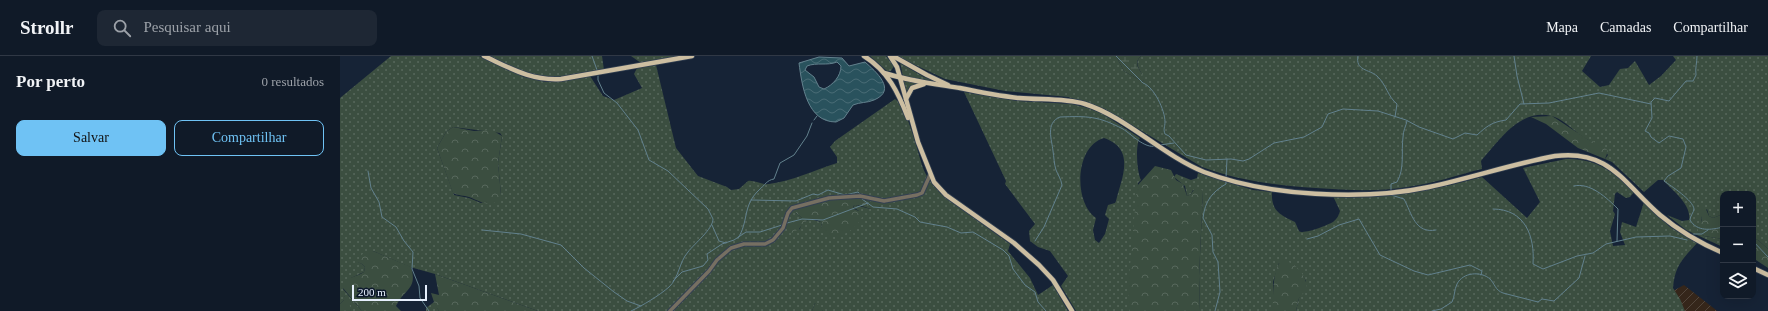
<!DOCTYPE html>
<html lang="pt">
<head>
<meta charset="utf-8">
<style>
  body { margin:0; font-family:Georgia,serif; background:#1e2734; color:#f1f3f6 }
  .controls { position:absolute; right:12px; bottom:12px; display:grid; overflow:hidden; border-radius:8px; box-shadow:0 4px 16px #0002 }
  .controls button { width:36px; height:36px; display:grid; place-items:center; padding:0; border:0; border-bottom:1px solid #303845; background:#101a28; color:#f1f3f6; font:20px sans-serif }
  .scale { position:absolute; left:12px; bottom:10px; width:75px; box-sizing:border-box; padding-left:4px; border:2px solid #e6effd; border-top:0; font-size:11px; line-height:14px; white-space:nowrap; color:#e6effd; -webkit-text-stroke:3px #0d192c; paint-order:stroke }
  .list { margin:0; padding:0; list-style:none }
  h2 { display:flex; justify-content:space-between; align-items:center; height:52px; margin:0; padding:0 16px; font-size:17px }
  h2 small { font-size:13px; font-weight:400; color:#9ca1a8 }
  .actions { display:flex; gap:8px; padding:12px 16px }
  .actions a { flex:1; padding:9px 0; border:1px solid #6fc2f4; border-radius:8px; text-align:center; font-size:14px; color:#6fc2f4 }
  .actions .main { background:#6fc2f4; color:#111 }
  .icon { flex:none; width:22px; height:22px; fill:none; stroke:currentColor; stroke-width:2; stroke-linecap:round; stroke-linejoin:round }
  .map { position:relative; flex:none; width:1428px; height:255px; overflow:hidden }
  header { display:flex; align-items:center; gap:24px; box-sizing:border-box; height:56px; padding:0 20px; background:#101a28; border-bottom:1px solid #303845 }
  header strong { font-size:19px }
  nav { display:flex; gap:22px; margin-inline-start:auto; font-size:14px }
  .search { width:280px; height:36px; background:#1e2734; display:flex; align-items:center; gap:10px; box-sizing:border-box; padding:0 14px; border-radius:8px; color:#9ca1a8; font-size:15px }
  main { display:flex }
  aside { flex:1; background:#101a28 }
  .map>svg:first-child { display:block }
</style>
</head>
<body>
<header>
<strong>Strollr</strong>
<div class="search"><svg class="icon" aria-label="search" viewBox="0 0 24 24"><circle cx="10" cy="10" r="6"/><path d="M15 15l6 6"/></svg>Pesquisar aqui</div>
<nav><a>Mapa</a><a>Camadas</a><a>Compartilhar</a></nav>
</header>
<main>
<aside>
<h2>Por perto<small>0 resultados</small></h2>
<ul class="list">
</ul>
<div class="actions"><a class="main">Salvar</a><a>Compartilhar</a></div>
</aside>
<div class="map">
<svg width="1428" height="255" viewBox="0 0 1428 255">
  <defs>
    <pattern id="industrial-furrows" width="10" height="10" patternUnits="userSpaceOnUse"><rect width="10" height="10" fill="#35261a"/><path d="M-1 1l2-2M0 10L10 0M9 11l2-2" fill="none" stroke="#52463c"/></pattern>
    <pattern id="grass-dots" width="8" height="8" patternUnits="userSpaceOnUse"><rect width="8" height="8" fill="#3b4e40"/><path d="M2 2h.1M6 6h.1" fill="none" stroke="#57685c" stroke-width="1.8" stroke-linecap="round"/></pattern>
    <pattern id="forest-crowns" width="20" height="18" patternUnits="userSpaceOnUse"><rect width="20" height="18" fill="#3b4e40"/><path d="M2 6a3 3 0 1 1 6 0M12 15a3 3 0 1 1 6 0" fill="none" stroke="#57685c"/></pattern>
    <pattern id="wetland-marsh" width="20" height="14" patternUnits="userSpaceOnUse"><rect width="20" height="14" fill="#3b4e40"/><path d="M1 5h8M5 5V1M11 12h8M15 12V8" fill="none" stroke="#57685c"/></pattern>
    <pattern id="water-waves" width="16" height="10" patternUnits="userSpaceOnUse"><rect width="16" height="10" fill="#29525d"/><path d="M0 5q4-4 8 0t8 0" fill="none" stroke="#486b75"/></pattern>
  </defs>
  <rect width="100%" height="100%" fill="#162336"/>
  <polygon fill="url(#industrial-furrows)" points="1344,229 1376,254 1377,255 1339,255 1331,236"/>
  <g fill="url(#grass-dots)" fill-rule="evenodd">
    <path d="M51 0H139L184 21 206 26 250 20 263 40 274 44 302 32 294 18 297 12 316 9 336 92 358 120 387 131 391 134 399 133 408 125C415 124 421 129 429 128 452 125 475 114 497 107V101L490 91 495 85 555 43C567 50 578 97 583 112 587 122 594 130 601 138L670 188 668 195 690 222 698 239 713 229 728 255H483L475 247 472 255H198L95 218 70 211 33 195 18 206 22 208 25 211 24 216 11 222 3 233 22 255H11L4 240V244L0 248V42ZM113 71 160 77 162 80 158 107 161 139 141 147 129 142 114 139 97 92 106 76ZM519 142 531 146H540V151L531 153 515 149 513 151 519 155 482 172 481 166 470 163 462 168 459 174 462 162 456 157 496 143Z"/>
    <polygon points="148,0 262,0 264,14 217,22 193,20"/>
    <polygon points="291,0 346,0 301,7"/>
    <polygon points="530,0 546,0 554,10 551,15 547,15"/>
    <path d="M556 0H776L784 15 803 26C805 16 791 9 801 0H1251L1242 15 1260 31 1269 29 1280 13 1288 12 1295 5 1309 29 1321 20 1336 4 1333 0H1428V193L1418 184 1413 183V138H1383V158L1373 162 1369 160 1367 153 1361 160 1362 167 1358 176 1364 180 1383 183V191L1346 174 1327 159 1342 165 1349 164C1352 149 1332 134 1323 124H1318L1304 136 1272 106 1265 103 1268 99C1260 86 1250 87 1239 78 1231 72 1221 62 1211 60 1180 52 1158 86 1141 105L1142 113C1117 119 1092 128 1067 131 1036 136 1007 134 976 132 937 129 899 125 862 111L765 53 728 41 665 35 605 23Z"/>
    <polygon points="560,7 584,21 601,27 563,20"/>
    <polygon points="561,23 577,27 570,31 565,39"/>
    <path d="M624 36 678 45 732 48 748 52 763 58 800 82C795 88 797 117 801 124L798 127 790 255H736L721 230 728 220 710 195 698 191 690 185 689 175 695 168 665 128 666 125ZM764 82C796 93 782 121 776 145L775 147 768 149 765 159 769 163 765 178 759 187 755 184 753 174 756 162C733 146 735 90 764 82Z"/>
    <path d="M1226 103C1256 102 1274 116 1294 136L1290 141 1286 142 1277 136 1275 138 1273 155 1275 158 1270 175 1273 190 1285 189 1280 176 1282 166 1296 171 1304 146 1330 171 1357 187C1342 204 1335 209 1333 232L1340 243 1345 255H956L959 242 966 225 963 220 939 207 933 226V255H860L859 220 863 135 853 134 851 138 847 140 845 130 834 121 836 118 851 124 857 122 858 117 913 134 932 136C931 155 940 159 955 166 956 168 958 173 959 175 963 179 988 169 993 166 997 163 999 159 1000 155L993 140C1046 143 1091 135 1142 121L1187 162 1200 146 1183 112Z"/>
    <polygon points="94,246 99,255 86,255 86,252"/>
  </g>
  <g fill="url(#forest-crowns)">
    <polygon points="1212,60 1247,83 1263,90 1268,95 1265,103 1238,92 1206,68 1191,61"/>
    <path d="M113 71 134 75 152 74 162 80 158 107 161 139 160 144C148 152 140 145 129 141 124 139 118 140 113 137L97 92 106 76Z"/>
    <polygon points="815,110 831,114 836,124 843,128 847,140 851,138 855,132 858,131 863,135 859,220 860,255 790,255 789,253 788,233 797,130"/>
    <path d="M519 142 531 146H540L541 149 538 153C529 155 521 147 513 150L514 153 519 155 522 161C515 175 501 182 486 181L483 178 481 166C466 156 463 173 452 177L449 175 448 169 462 162 456 157V152L487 144Z"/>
    <polygon points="1361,150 1365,151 1369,160 1373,162 1383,158 1383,183 1364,180 1358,176 1358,171 1362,165 1360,155"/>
    <polygon points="1413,183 1418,184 1428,193 1428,212 1413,202"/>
    <path d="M33 195 71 211C78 233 64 233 56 250L61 255H22L3 232V227C10 220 17 221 24 216L25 211 22 208 17 206 24 196Z"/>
    <path d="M942 204C955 206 967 219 967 233L959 242 956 255H933C933 243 932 212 942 204Z"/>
    <polygon points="95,218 198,255 99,255 95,249 91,237 99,239"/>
    <polygon points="4,240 9,245 11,255 0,255 0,248 4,244"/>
    <polygon points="475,247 479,249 483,255 472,255"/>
  </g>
  <path fill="url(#wetland-marsh)" d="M776 0H801C792 8 801 14 804 22L803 26 784 15Z"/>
  <path fill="url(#water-waves)" stroke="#62818d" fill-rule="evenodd" d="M479 1 502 2 509 10 525 6C535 15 558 34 534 44 527 47 520 46 513 49L504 62 496 66C467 66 462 30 459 7ZM497 6 501 10C501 20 493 29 484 33L479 31 474 21 465 14 467 10C477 6 487 10 497 6Z"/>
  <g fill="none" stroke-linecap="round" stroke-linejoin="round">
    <g stroke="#62818d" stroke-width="1">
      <polyline points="252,0 257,14"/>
      <path d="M776 0 803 27C814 31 825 54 825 66 825 71 823 73 825 78L829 80 846 99 866 104 891 103 903 105 909 103 934 87 964 81 982 71 988 58 1003 53 1038 55 1066 64 1079 71 1113 83 1125 77 1137 79C1147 70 1152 66 1166 64L1180 48 1209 47 1259 37 1311 48"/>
      <path d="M1018 0C1015 15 1029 13 1037 20 1046 28 1048 41 1057 48L1055 61"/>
      <polyline points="1174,0 1177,20 1184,48"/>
      <path d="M1357 0C1357 7 1355 12 1356 19L1353 25H1346L1329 45 1315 42 1311 46 1312 62 1305 75 1309 77 1311 81 1319 87 1329 80 1343 83 1346 91 1341 112 1328 120 1324 125C1331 130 1353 144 1354 153 1354 156 1350 160 1350 164 1357 176 1371 174 1383 171"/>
      <path d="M258 20V24L264 37 277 47 298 74 309 104 328 115 368 153 373 163C373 173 354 188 348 196 339 206 339 222 329 231 320 239 302 250 291 255"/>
      <polyline points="474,64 477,60"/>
      <polyline points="820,89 834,87"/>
      <polyline points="28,115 31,132 39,146 42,161 56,171 64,185 73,196 72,213 79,230 80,242 89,255"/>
      <polyline points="886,122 887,103"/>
      <path d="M1234 130C1250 126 1267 142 1278 153L1277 185"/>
      <path d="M1051 134V128L1057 126C1065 112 1061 96 1063 81 1063 75 1066 70 1067 65"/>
      <path d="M1051 139 1064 143C1072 158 1075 178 1096 174"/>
      <polyline points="522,143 533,151 557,153 575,161 580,166 607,171 621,177 633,176 663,194 669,200 673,213 685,229 695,236 698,246 706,255"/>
      <polyline points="411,144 456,145 473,138 478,139 488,134 505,139 518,136 520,138"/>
      <path d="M1153 153C1185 153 1195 180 1193 208L1203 213 1237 200 1253 197 1266 188 1296 181 1330 180 1347 184"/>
      <polyline points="447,167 462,163 483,164 528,147"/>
      <polyline points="372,169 379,185 386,187"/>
      <polyline points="142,174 181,178 221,189 244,212 274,236 287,245 301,250"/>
      <polyline points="1353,178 1362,178 1368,174"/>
      <path d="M398 182C409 166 402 150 419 134 425 129 427 124 434 123L440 107 454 99 467 80 472 67"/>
      <polyline points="967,183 978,180 999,169 1019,163 1040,199 1074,215 1088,219 1130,209 1142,215 1141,219"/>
      <path d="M695 185 704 171 722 129C721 123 718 119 716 114 714 108 714 101 713 95 712 84 705 67 720 61 748 60 758 60 783 73 791 78 805 93 815 90"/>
      <polyline points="1413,185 1428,201"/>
      <polyline points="333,225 342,216 363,210 368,204 367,198 382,188 394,184 406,176 420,176 442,169"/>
      <path d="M875 255 880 236 878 206 873 196 872 179 863 162C865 145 872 136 886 128V125"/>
      <path d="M1092 255 1101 253 1112 246C1115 240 1114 234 1117 228 1123 216 1141 215 1150 223 1155 228 1155 234 1163 237L1198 246 1202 243 1214 245 1239 222 1245 200"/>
    </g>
    <defs>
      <polyline id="minor" points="330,255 369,215 377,204 391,192 404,188 425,188 433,184 443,172 448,157 452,152 489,142 520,140 544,145 577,139 582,137 590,119"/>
      <g id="major">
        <path d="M144 0C170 12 191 25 221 23L352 0"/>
        <path d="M524 0C548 15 558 36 568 62"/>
        <polyline points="550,0 557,11 578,86 594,126 606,139 674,187 699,209 713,224 732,255"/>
        <polyline points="553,0 587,19 608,29"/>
        <path d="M544 17C569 25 595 28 620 32 639 36 659 40 679 42 701 44 724 42 745 48 786 61 822 99 864 116 927 140 1023 145 1089 131 1131 122 1173 108 1215 100 1270 93 1284 128 1320 159 1339 175 1360 187 1383 197"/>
        <polyline points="566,43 572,32 584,28"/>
        <polyline points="1413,212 1428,219"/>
      </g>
    </defs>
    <use href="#minor" stroke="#334052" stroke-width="5.5"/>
    <use href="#major" stroke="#334052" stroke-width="6"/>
    <use href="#minor" stroke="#766f62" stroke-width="3.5"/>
    <use href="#major" stroke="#ccbea1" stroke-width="4.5"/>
  </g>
</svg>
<div class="controls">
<button>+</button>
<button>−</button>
<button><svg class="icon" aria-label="layers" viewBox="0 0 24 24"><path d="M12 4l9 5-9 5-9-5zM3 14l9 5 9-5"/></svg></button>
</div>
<div class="scale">200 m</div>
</div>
</main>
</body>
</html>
